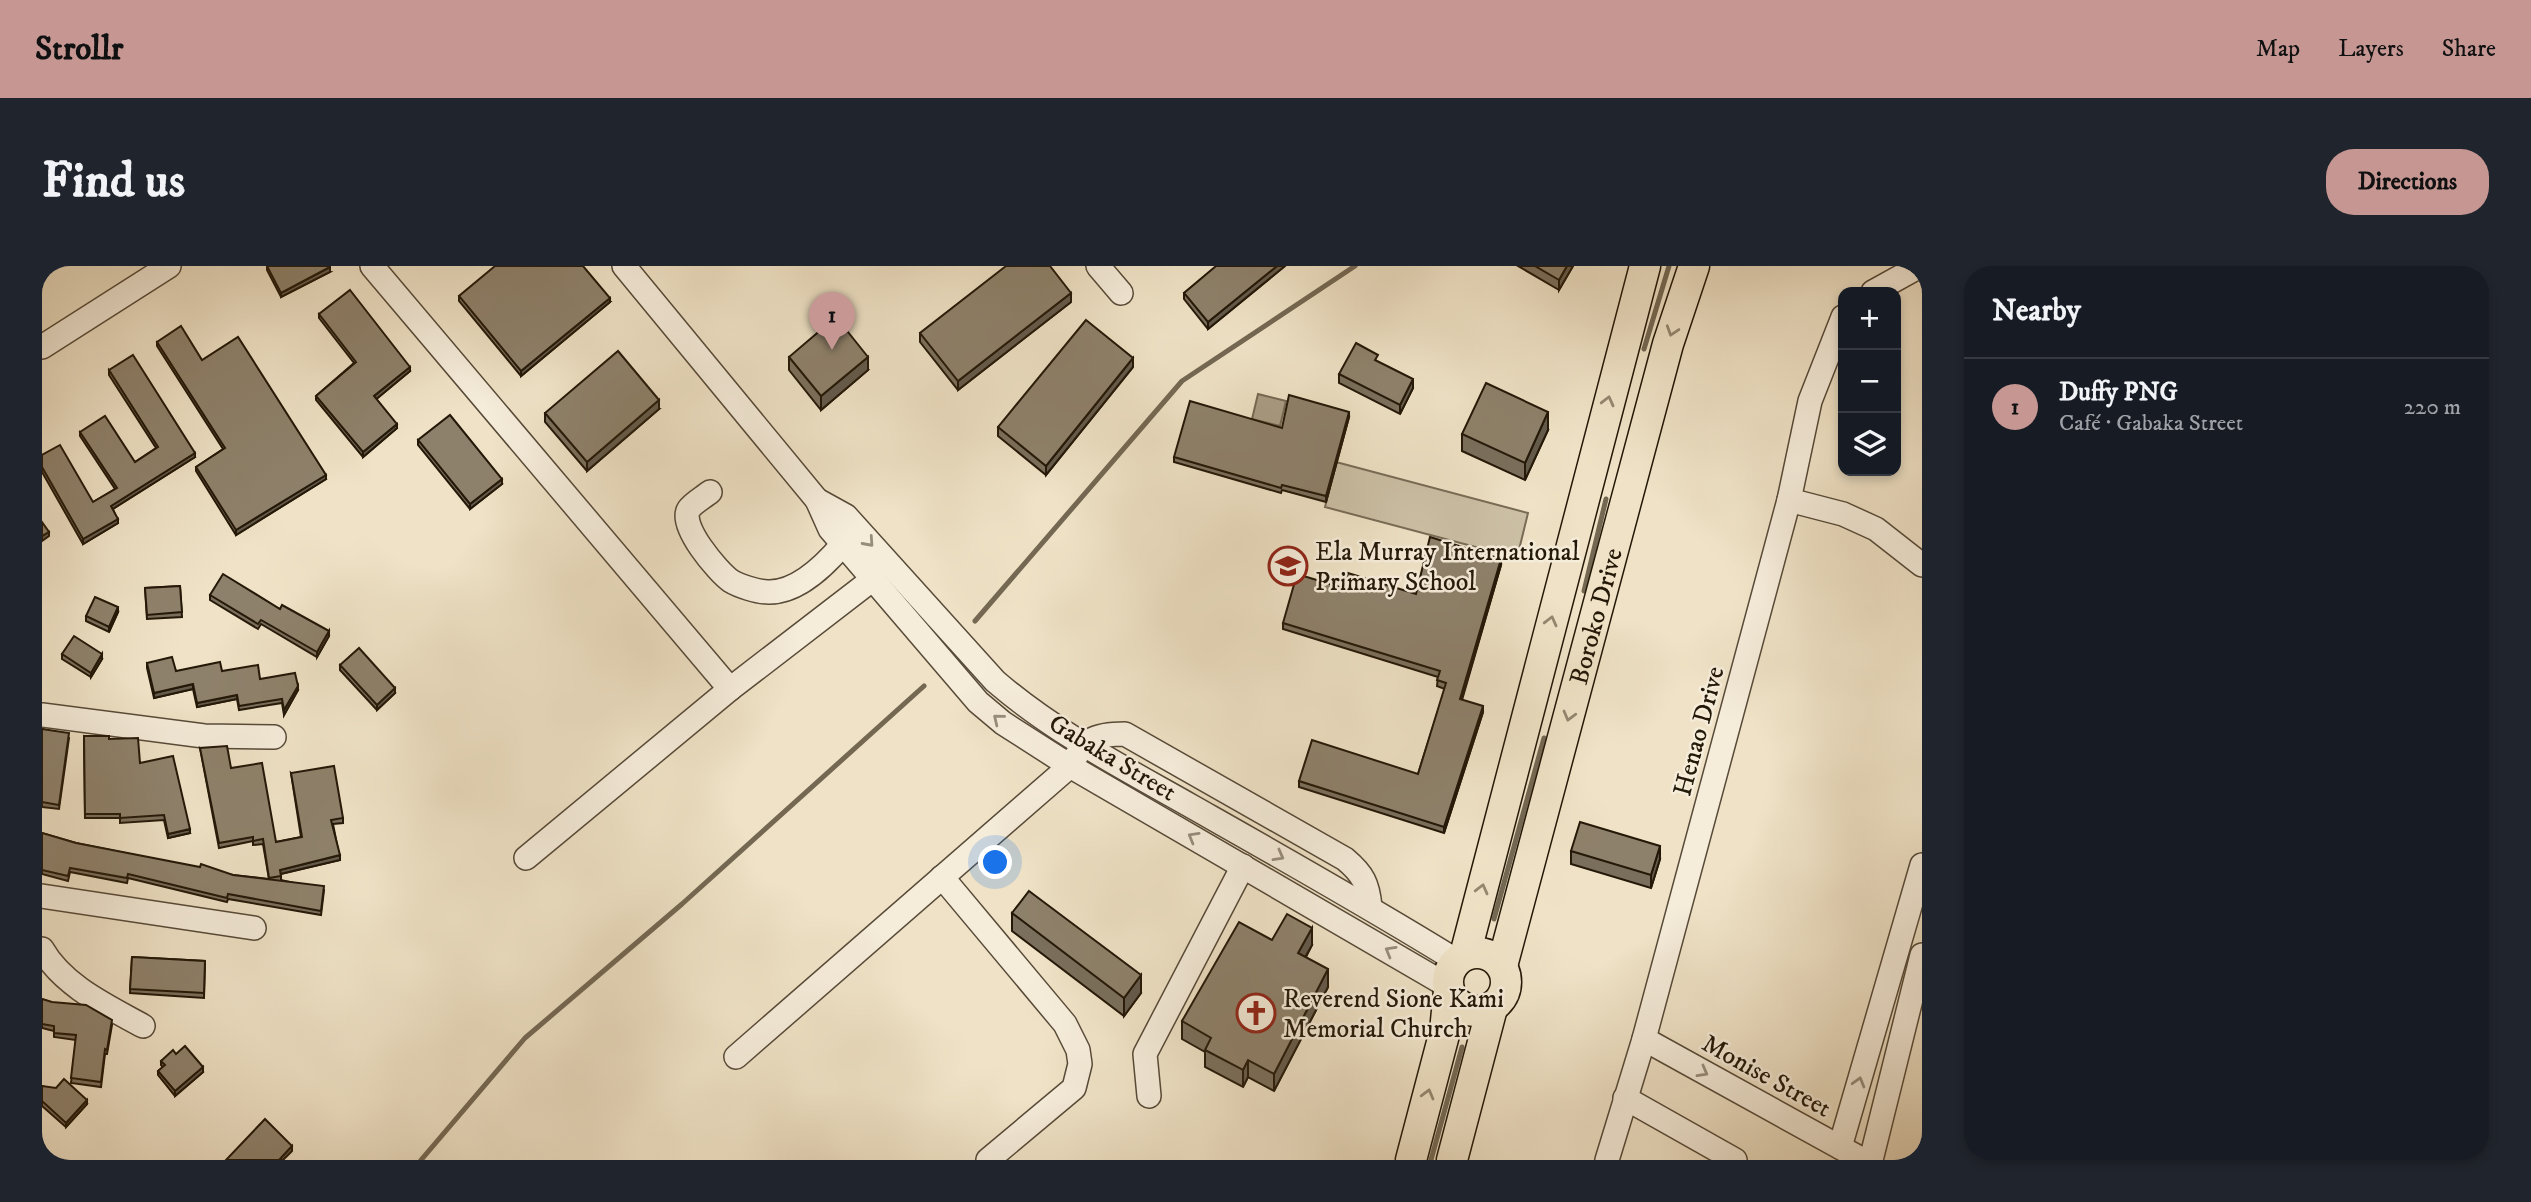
<!DOCTYPE html>
<html lang="en">
<head>
<meta charset="utf-8">
<style>
  body { margin:0; font-family:"IM FELL DW Pica",serif; background:#20242c; color:#f1f3f6 }
  .controls { position:absolute; right:21px; top:21px; display:grid; overflow:hidden; border-radius:14px; box-shadow:0 4px 10px #0003 }
  .controls button { width:63px; height:63px; display:grid; place-items:center; padding:0; border:0; border-bottom:2px solid #363941; background:#171b24; color:#f1f3f6; font:35px sans-serif }
  .you { position:absolute; left:954px; top:597px; width:24px; height:24px; margin:-18px; border:5px solid #fff; border-radius:50%; background:#1a73e8; box-shadow:0 0 0 10px #1a73e833 }
  .badge { display:grid; place-items:center; width:46px; height:46px; border-radius:50%; background:#c59692; color:#111; font-size:23px; font-weight:700 }
  .pin { position:absolute; translate:-50% -58px; filter:drop-shadow(0 2px 4px #0008) }
  .pin::after { content:''; position:absolute; top:37px; width:24px; height:21px; background:inherit; clip-path:polygon(0 0,100% 0,50% 100%) }
  .list { margin:0; padding:0; list-style:none }
  h2 { display:flex; justify-content:space-between; align-items:center; height:91px; margin:0; padding:0 28px; font-size:30px }
  h2 small { font-size:23px; font-weight:400; color:#9ea1a6 }
  .list li { display:grid; grid-template-columns:46px 1fr auto; gap:21px; align-items:center; box-sizing:border-box; height:98px; padding:0 28px; border-top:2px solid #363941 }
  .list b { display:block; font-size:26px; white-space:nowrap }
  .list p { margin:0; font-size:23px; white-space:nowrap; color:#9ea1a6 }
  .list em { font-size:23px; font-style:normal; color:#9ea1a6 }
  .icon { flex:none; width:38px; height:38px; fill:none; stroke:currentColor; stroke-width:2; stroke-linecap:round; stroke-linejoin:round }
  .map { position:relative; flex:none; width:1880px; height:894px; overflow:hidden; border-radius:28px }
  header { display:flex; align-items:center; gap:42px; box-sizing:border-box; height:98px; padding:0 35px; background:#c59692; color:#111 }
  header strong { font-size:33px }
  nav { display:flex; gap:38px; margin-inline-start:auto; font-size:24px }
  .intro { display:flex; align-items:center; justify-content:space-between; box-sizing:border-box; height:168px; padding:0 42px }
  h1 { margin:0; font-size:49px }
  .button { padding:18px 32px; border-radius:28px; background:#c59692; color:#111; font-size:24px; font-weight:700 }
  main { display:flex; gap:42px; padding:0 42px }
  aside { flex:1; background:#171b24; border-radius:28px; box-shadow:0 4px 10px #0003 }
  .map>svg:first-child { display:block }
</style>
</head>
<body>
<header>
<strong>Strollr</strong>
<nav><a>Map</a><a>Layers</a><a>Share</a></nav>
</header>
<div class="intro"><h1>Find us</h1><a class="button">Directions</a></div>
<main>
<div class="map">
<svg width="1880" height="894" viewBox="0 0 1880 894">
  <rect width="100%" height="100%" fill="#efe2c6"/>
  <filter id="stains"><feTurbulence type="fractalNoise" baseFrequency=".00286" numOctaves="4"/><feColorMatrix values="0 0 0 0 .2 0 0 0 0 .09 0 0 0 0 .02 0 0 0 .5 -.17"/></filter>
  <radialGradient id="worn" r=".72"><stop offset=".6" stop-color="#630" stop-opacity="0"/><stop offset="1" stop-color="#630" stop-opacity=".3"/></radialGradient>
  <polygon fill="#ccc0a6" stroke="#786c57" stroke-width="2" points="1294,196 1486,247 1475,292 1283,241"/>
  <polygon fill="#aa9d85" stroke="#746853" stroke-width="2" points="1216,128 1244,135 1238,160 1210,153"/>
  <g fill="none" stroke-linecap="round" stroke-linejoin="round">
    <g stroke="#746853" stroke-width="5">
      <polyline points="1602,83 1627,0"/>
      <polyline points="1542,325 1564,233"/>
      <polyline points="933,355 1140,115 1313,0"/>
      <polyline points="1452,653 1502,472"/>
      <polyline points="379,894 483,772 640,638 882,420"/>
      <polyline points="1389,894 1420,781"/>
    </g>
    <defs>
      <g id="minor">
        <polyline points="330,0 688,423"/>
        <polyline points="582,0 775,234 788,263 936,436 961,457 1028,500 1406,720"/>
        <polyline points="1056,0 1079,27"/>
        <polyline points="1831,26 1878,0"/>
        <polyline points="0,81 127,0"/>
        <path d="M668 226C662 231 651 237 647 243 636 259 676 306 689 315 697 320 716 326 726 326 756 327 784 298 801 278"/>
        <path d="M775 234 804 250 953 415C1012 466 1082 502 1149 540 1239 591 1328 641 1415 695"/>
        <polyline points="1747,234 1801,248 1834,263 1880,299"/>
        <polyline points="0,449 162,470 232,471"/>
        <polyline points="484,592 688,423 831,313"/>
        <polyline points="900,611 1023,758 1036,784 1038,798 1032,822 946,894"/>
        <polyline points="0,630 212,662"/>
        <path d="M0 683C21 720 65 740 101 760"/>
        <polyline points="1602,773 1821,894"/>
        <path d="M694 791 1028 500C1043 473 1052 468 1083 468L1303 593C1321 608 1326 618 1328 641"/>
        <polyline points="1107,830 1103,788 1201,600"/>
        <polyline points="1583,832 1693,894"/>
        <polyline points="1798,881 1880,599"/>
        <polyline points="1565,894 1602,773 1747,234 1768,135 1801,51"/>
        <polyline points="1829,894 1880,689"/>
      </g>
      <g id="major">
        <circle cx="1435" cy="716" r="29"/>
        <polyline points="1423,689 1603,0"/>
        <path id="s1" d="M1460 700 1626 78 1652 0"/>
        <polyline points="1369,894 1403,765 1407,725"/>
        <polyline points="1410,894 1450,742"/>
      </g>
    </defs>
    <use href="#minor" stroke="#574a38" stroke-width="26"/>
    <use href="#major" stroke="#241808" stroke-width="33"/>
    <use href="#minor" stroke="#f5ecda" stroke-width="23"/>
    <use href="#major" stroke="#efe2c6" stroke-width="30"/>
  </g>
  <g fill="#7a6f5c" stroke="#241808" stroke-width="2">
    <polygon points="225,0 288,6 239,31 225,4"/>
    <polygon points="1243,0 1166,63 1142,33 1142,27"/>
    <polygon points="1476,0 1531,0 1517,24"/>
    <polygon points="417,30 568,36 479,110 417,35"/>
    <polygon points="1029,36 916,124 878,76 878,67"/>
    <polygon points="277,48 368,105 334,133 355,162 321,191 274,134 274,130 312,97 277,52"/>
    <polygon points="115,76 160,94 284,213 194,269 154,205 154,201 181,183 115,80"/>
    <polygon points="747,91 826,104 779,144 747,104"/>
    <polygon points="1336,96 1371,122 1358,148 1297,117 1297,108"/>
    <polygon points="1091,101 1004,209 956,170 956,161"/>
    <polygon points="67,104 153,191 71,243 76,257 41,278 0,206 0,189 51,236 73,223 38,170 38,166 93,196 114,182 67,109"/>
    <polygon points="617,143 545,205 503,156 503,147"/>
    <polygon points="1307,151 1284,236 1240,224 1239,227 1132,196 1132,191 1240,162"/>
    <polygon points="1506,164 1483,214 1420,185 1420,168"/>
    <polygon points="376,174 460,218 428,243 376,179"/>
    <polygon points="1459,299 1420,434 1441,446 1402,567 1257,521 1257,515 1376,508 1403,423 1395,420 1396,411 1241,363 1241,357 1301,322 1374,328"/>
    <polygon points="138,320 140,351 105,353 103,322"/>
    <polygon points="168,329 238,343 287,370 275,391 219,358 216,363 168,334"/>
    <polygon points="76,346 67,366 44,355 44,350"/>
    <polygon points="20,388 60,393 49,411 20,393"/>
    <polygon points="105,397 134,405 180,405 218,413 256,424 242,449 240,437 197,444 195,433 155,441 151,423 112,432 105,402"/>
    <polygon points="298,399 353,427 335,444 298,404"/>
    <polygon points="0,463 27,472 17,543 0,541"/>
    <polygon points="42,470 67,473 98,497 148,567 126,572 122,554 78,557 78,552 43,552"/>
    <polygon points="158,482 189,502 234,576 259,571 249,507 301,552 301,557 291,558 298,594 239,608 239,614 282,624 279,649 186,633 185,636 86,612 85,617 28,606 26,615 0,608 0,567 34,577 191,609 227,613 221,578 211,579 211,575 177,582"/>
    <polygon points="1529,585 1618,593 1609,622 1529,598"/>
    <polygon points="970,647 1099,727 1082,750 970,665"/>
    <polygon points="1230,674 1270,679 1264,691 1286,721 1232,825 1206,811 1201,821 1163,801 1163,786 1140,773 1140,755"/>
    <polygon points="90,691 163,695 162,732 88,727"/>
    <polygon points="0,733 70,759 65,788 63,788 59,821 29,817 34,774 12,771 12,765 0,762"/>
    <polygon points="134,788 161,806 133,830 116,809 116,805 121,801 119,799 119,795"/>
    <polygon points="0,820 45,838 24,861 0,840"/>
  </g>
  <g fill="#635a4b" stroke="#241808" stroke-width="2">
    <polygon points="1235,0 1243,0 1166,63 1166,56"/>
    <polygon points="1525,0 1531,0 1517,24 1517,14"/>
    <polygon points="288,1 288,6 239,31 239,27"/>
    <polygon points="1029,27 1029,36 916,124 916,115"/>
    <polygon points="568,32 568,36 479,110 479,105"/>
    <polygon points="826,91 826,104 779,144 779,130"/>
    <polygon points="1091,92 1091,101 1004,209 1004,200"/>
    <polygon points="368,101 368,105 332,135 332,130"/>
    <polygon points="1371,113 1371,122 1358,148 1358,139"/>
    <polygon points="617,134 617,143 545,205 545,196"/>
    <polygon points="1307,146 1307,151 1284,236 1284,230"/>
    <polygon points="1506,146 1506,164 1483,214 1483,197"/>
    <polygon points="355,158 355,162 321,191 321,186"/>
    <polygon points="153,187 153,191 69,244 69,240"/>
    <polygon points="284,209 284,213 194,269 194,264"/>
    <polygon points="460,213 460,218 428,243 428,238"/>
    <polygon points="76,253 76,257 41,278 41,273"/>
    <polygon points="7,266 7,270 0,275 0,270"/>
    <polygon points="1459,293 1459,299 1418,439 1418,433"/>
    <polygon points="76,341 76,346 67,366 67,361"/>
    <polygon points="287,365 287,370 275,391 275,386"/>
    <polygon points="60,388 60,393 49,411 49,407"/>
    <polygon points="151,418 151,423 112,432 112,427"/>
    <polygon points="256,420 256,424 242,449 242,444"/>
    <polygon points="353,422 353,427 335,444 335,439"/>
    <polygon points="195,429 195,433 155,441 155,437"/>
    <polygon points="1441,440 1441,446 1402,567 1402,561"/>
    <polygon points="148,563 148,567 126,572 126,568"/>
    <polygon points="1618,580 1618,593 1609,622 1609,609"/>
    <polygon points="298,589 298,594 238,608 238,604"/>
    <polygon points="1270,662 1270,679 1256,704 1256,687"/>
    <polygon points="1286,703 1286,721 1232,825 1232,808"/>
    <polygon points="1099,709 1099,727 1082,750 1082,732"/>
    <polygon points="1206,794 1206,811 1201,821 1201,804"/>
    <polygon points="161,801 161,806 133,830 133,825"/>
    <polygon points="45,834 45,838 24,861 24,857"/>
    <polygon points="250,880 250,885 241,894 237,894"/>
  </g>
  <g fill="#8e816b" stroke="#241808" stroke-width="2">
    <polygon points="225,0 288,0 288,1 239,27"/>
    <polygon points="453,0 541,0 568,32 479,105 417,30"/>
    <polygon points="964,0 1008,0 1029,27 916,115 878,67"/>
    <polygon points="1174,0 1235,0 1166,56 1142,27"/>
    <polygon points="1493,0 1525,0 1517,14"/>
    <polygon points="308,24 368,101 332,130 355,158 321,186 274,130 314,96 277,48"/>
    <polygon points="794,51 826,91 779,130 747,91"/>
    <polygon points="1044,54 1091,92 1004,200 956,161"/>
    <polygon points="139,60 160,94 196,71 284,209 194,264 154,201 183,182 115,76"/>
    <polygon points="1314,77 1336,89 1333,94 1371,113 1358,139 1297,108"/>
    <polygon points="576,85 617,134 545,196 503,147"/>
    <polygon points="91,89 153,187 69,240 76,253 41,273 0,201 0,189 18,179 51,236 75,222 38,166 63,150 93,196 116,181 67,104"/>
    <polygon points="1444,117 1506,146 1483,197 1420,168"/>
    <polygon points="1247,129 1307,146 1284,230 1240,219 1239,222 1132,191 1148,135 1240,162"/>
    <polygon points="408,149 460,213 428,238 376,174"/>
    <polygon points="0,256 7,266 0,270"/>
    <polygon points="1388,271 1459,293 1418,433 1441,440 1402,561 1257,515 1270,474 1376,508 1404,417 1395,414 1398,405 1241,357 1255,308 1301,322 1306,307 1374,328"/>
    <polygon points="181,308 238,343 240,339 287,365 275,386 219,354 216,358 168,329"/>
    <polygon points="138,320 140,346 105,349 103,322"/>
    <polygon points="53,331 76,341 67,361 44,350"/>
    <polygon points="32,370 60,388 49,407 20,388"/>
    <polygon points="317,382 353,422 335,439 298,399"/>
    <polygon points="130,391 134,405 178,396 180,405 216,399 218,413 253,407 256,420 242,444 240,433 197,440 195,429 155,437 151,418 112,427 105,397"/>
    <polygon points="0,463 27,467 17,539 0,536"/>
    <polygon points="42,470 67,470 67,473 96,472 98,497 131,490 148,563 126,568 122,549 78,552 78,548 43,548"/>
    <polygon points="185,480 189,502 220,497 234,576 260,571 249,507 292,500 301,552 289,554 298,589 238,604 239,610 227,612 221,573 211,575 211,571 177,577 158,482"/>
    <polygon points="1538,556 1618,580 1609,609 1529,585"/>
    <polygon points="0,567 34,577 158,601 159,598 191,609 282,620 279,645 186,628 185,632 86,608 85,612 28,602 26,610 0,604"/>
    <polygon points="987,625 1099,709 1082,732 970,647"/>
    <polygon points="1245,648 1270,662 1256,687 1286,703 1232,808 1206,794 1201,804 1163,784 1169,772 1140,755 1197,656 1230,674"/>
    <polygon points="90,691 163,695 162,727 88,723"/>
    <polygon points="0,733 10,736 44,739 70,754 65,784 63,783 59,816 29,812 34,769 12,767 12,760 0,758"/>
    <polygon points="143,780 161,801 133,825 116,805 123,799 119,795 131,784 134,788"/>
    <polygon points="22,813 45,834 24,857 0,835 0,820 14,822"/>
    <polygon points="223,853 250,880 237,894 184,894"/>
  </g>
  <defs><path id="oneway-chevron" d="M-2-3.5L2.5 0L-2 3.5" fill="none" stroke-width="1.6" stroke-linecap="round" stroke-linejoin="round" transform="scale(1.75)"/></defs>
  <g stroke="#948770">
    <use href="#oneway-chevron" transform="translate(1630 65) rotate(108)"/>
    <use href="#oneway-chevron" transform="translate(1566 135) rotate(-76)"/>
    <use href="#oneway-chevron" transform="translate(1509 355) rotate(-76)"/>
    <use href="#oneway-chevron" transform="translate(1527 450) rotate(105)"/>
    <use href="#oneway-chevron" transform="translate(1440 623) rotate(-76)"/>
    <use href="#oneway-chevron" transform="translate(1386 828) rotate(-75)"/>
  </g>
  <g stroke="#978d7c">
    <use href="#oneway-chevron" transform="translate(827 276) rotate(48)"/>
    <use href="#oneway-chevron" transform="translate(956 453) rotate(-141)"/>
    <use href="#oneway-chevron" transform="translate(1151 571) rotate(-150)"/>
    <use href="#oneway-chevron" transform="translate(1237 590) rotate(29)"/>
    <use href="#oneway-chevron" transform="translate(1348 685) rotate(-150)"/>
    <use href="#oneway-chevron" transform="translate(1661 806) rotate(29)"/>
    <use href="#oneway-chevron" transform="translate(1817 816) rotate(-74)"/>
  </g>
  <defs>
    <symbol id="school-ring" viewBox="-11 -11 22 22"><circle r="9.5" fill="#f5ecda" stroke="#8f2418" stroke-width="1.5"/><path d="M0-5L7-2L0 1L-7-2ZM-4 1L0 2.5L4 1V4Q0 6-4 4Z" fill="#8f2418"/></symbol>
    <symbol id="church-ring" viewBox="-11 -11 22 22"><circle r="9.5" fill="#f5ecda" stroke="#8f2418" stroke-width="1.5"/><path d="M-1.2-6h2.4v3.5h3.3v2.4h-3.3V6h-2.4V-.1h-3.3v-2.4h3.3Z" fill="#8f2418"/></symbol>
  </defs>
  <g fill-rule="evenodd">
    <use href="#school-ring" x="1224" y="278" width="44" height="44"/>
    <use href="#church-ring" x="1192" y="725" width="44" height="44"/>
  </g>
  <g text-anchor="middle" stroke-width="5" stroke-linejoin="round" paint-order="stroke">
    <g font-size="26" fill="#241808" stroke="#f5ecda" text-anchor="start">
      <text x="1273" y="294">Ela Murray International<tspan x="1273" dy="30">Primary School</tspan></text>
      <text x="1241" y="741">Reverend Sione Kami<tspan x="1241" dy="30">Memorial Church</tspan></text>
    </g>
    <g font-size="26" fill="#241808" stroke="#f5ecda">
      <text dy="9" stroke="none"><textPath href="#s1" startOffset="362">Boroko Drive</textPath></text>
      <text transform="translate(1656 465) rotate(-75)" y="9">Henao Drive</text>
      <text transform="translate(1071 491) rotate(31)" y="9">Gabaka Street</text>
      <text transform="translate(1725 809) rotate(29)" y="9">Monise Street</text>
    </g>
  </g>
  <rect width="100%" height="100%" filter="url(#stains)"/>
  <rect width="100%" height="100%" fill="url(#worn)"/>
</svg>
<div class="controls">
<button>+</button>
<button>−</button>
<button><svg class="icon" aria-label="layers" viewBox="0 0 24 24"><path d="M12 4l9 5-9 5-9-5zM3 14l9 5 9-5"/></svg></button>
</div>
<div class="you"></div>
<div class="pin badge" style="left:790px;top:84px">1</div>
</div>
<aside>
<h2>Nearby<small></small></h2>
<ul class="list">
<li><span class="badge">1</span><div><b>Duffy PNG</b><p>Café · Gabaka Street</p></div><em>220 m</em></li>
</ul>
</aside>
</main>
</body>
</html>
